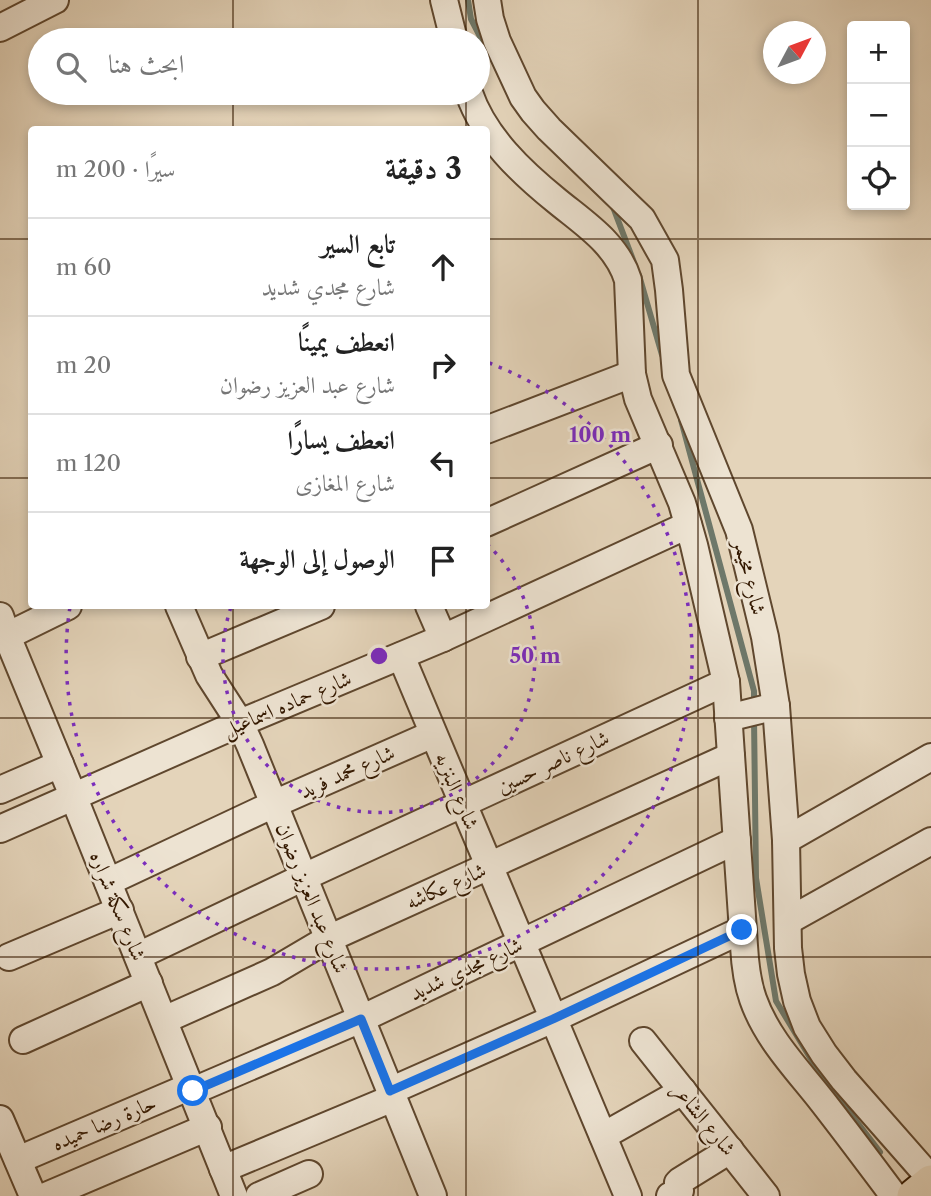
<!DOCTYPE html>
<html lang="ar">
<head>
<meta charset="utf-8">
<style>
  body { margin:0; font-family:"Libre Caslon Text",Amiri,serif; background:#f6f6f6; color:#222; direction:rtl }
  .controls { position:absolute; right:21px; top:21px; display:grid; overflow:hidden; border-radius:7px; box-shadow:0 4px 10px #0003 }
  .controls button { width:63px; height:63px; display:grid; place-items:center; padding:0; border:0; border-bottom:2px solid #e0e0e0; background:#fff; color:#222; font:35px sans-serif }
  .compass { position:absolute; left:763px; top:21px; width:63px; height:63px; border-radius:50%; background:#fff; box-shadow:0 4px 10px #0003; rotate:49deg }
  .stop { position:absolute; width:21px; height:21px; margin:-16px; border:5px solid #1a73e8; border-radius:50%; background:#fff }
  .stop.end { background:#1a73e8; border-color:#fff; box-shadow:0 2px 7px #0008 }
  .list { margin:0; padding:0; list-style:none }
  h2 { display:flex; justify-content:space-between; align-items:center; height:91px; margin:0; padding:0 28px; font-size:30px }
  h2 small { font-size:23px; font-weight:400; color:#767676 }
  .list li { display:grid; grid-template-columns:46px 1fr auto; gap:21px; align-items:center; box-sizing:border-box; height:98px; padding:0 28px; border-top:2px solid #e0e0e0 }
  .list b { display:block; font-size:26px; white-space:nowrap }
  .list p { margin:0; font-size:23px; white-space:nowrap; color:#767676 }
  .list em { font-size:23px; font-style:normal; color:#767676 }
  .icon { flex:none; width:38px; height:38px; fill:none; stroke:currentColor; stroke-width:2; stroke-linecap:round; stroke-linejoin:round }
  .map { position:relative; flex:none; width:931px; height:1196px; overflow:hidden; direction:ltr }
  .search { position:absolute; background:#fff; box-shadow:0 4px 10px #0003; left:28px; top:28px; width:462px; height:77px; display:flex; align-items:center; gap:18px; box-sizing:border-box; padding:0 24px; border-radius:38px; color:#767676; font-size:26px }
  .panel { position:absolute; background:#fff; box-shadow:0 4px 10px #0003; left:28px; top:126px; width:462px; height:483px; border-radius:7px; direction:rtl }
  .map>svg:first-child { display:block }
</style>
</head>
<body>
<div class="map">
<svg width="931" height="1196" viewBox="0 0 931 1196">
  <rect width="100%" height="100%" fill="#e4d4ba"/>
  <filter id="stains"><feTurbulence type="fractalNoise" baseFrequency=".00286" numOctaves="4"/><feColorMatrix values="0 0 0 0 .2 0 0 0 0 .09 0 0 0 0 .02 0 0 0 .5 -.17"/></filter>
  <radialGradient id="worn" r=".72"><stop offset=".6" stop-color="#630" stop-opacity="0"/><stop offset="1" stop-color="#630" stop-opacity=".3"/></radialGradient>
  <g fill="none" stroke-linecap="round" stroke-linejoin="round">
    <g stroke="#6e786a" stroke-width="6">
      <polyline points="468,0 471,19 487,50"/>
      <polyline points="613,207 635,265"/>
      <polyline points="639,275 662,355"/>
      <polyline points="681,420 754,691 754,704"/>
      <polyline points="754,718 756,878 776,1001 820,1074 880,1152"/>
    </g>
    <defs>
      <g id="minor">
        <polyline points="444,0 454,40"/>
        <polyline points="487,0 490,19 497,41 523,97 533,111 549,129 642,219 665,260 669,290 676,375 739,530 765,637 776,706 786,840 788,948 791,974 797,1001 807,1027 824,1054 844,1080 931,1179"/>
        <polyline points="0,28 55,0"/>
        <path d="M469 93C484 137 521 172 557 201 585 224 617 244 628 280L632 374 638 399 682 503 694 545 726 682 744 946C745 964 747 982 753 999 767 1039 797 1069 822 1101 847 1133 870 1164 894 1196"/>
        <polyline points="486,430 632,374"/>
        <polyline points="486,523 659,445"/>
        <polyline points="179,606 209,675 240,723 250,745 433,1196"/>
        <polyline points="429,606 443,638"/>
        <polyline points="0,616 7,636 74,798 234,1196"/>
        <polyline points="7,636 68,606"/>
        <polyline points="401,656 628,1196"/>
        <polyline points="200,657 321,606"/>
        <polyline points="728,718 776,706"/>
        <polyline points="0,790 60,764"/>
        <polyline points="0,829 240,723 443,638 688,525"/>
        <polyline points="786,840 931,757"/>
        <polyline points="108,882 274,804 433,734"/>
        <polyline points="788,921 931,841"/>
        <polyline points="138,956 304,877 726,682"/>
        <polyline points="9,957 120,910"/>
        <polyline points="164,1020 272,972 328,939 731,756"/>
        <polyline points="23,1040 149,983"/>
        <polyline points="643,1041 766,1196"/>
        <polyline points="193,1091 361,1019 737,840"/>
        <polyline points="390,1091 553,1019 742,930"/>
        <polyline points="0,1119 33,1196"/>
        <polyline points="603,1136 683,1091"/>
        <polyline points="18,1160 191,1086"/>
        <polyline points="223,1169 393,1098"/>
        <polyline points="46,1196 208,1127"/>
        <polyline points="259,1196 309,1174"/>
        <polyline points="670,1196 680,1191 678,1183 680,1181 730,1150"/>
      </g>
      <polyline id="major" points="914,1196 931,1182"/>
    </defs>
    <use href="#minor" stroke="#5f472e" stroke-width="30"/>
    <use href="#major" stroke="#331800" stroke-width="37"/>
    <use href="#minor" stroke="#ede3d2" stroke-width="26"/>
    <use href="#major" stroke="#e4d4ba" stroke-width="33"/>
  </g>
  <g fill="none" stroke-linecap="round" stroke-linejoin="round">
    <polyline stroke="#1a73e8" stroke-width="9" points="193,1091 361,1019 390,1091 553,1019 742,930"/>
  </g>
  <path fill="none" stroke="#331800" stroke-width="2" stroke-opacity="0.55" d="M233 0V40M466 0V40M698 0V1196M233 93V130M466 93V130M0 239H32M486 239H931M0 478H32M486 478H931M233 606V1196M466 606V1196M0 718H931M0 957H931"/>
  <g fill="none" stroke="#7b2cbf" stroke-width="3.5" stroke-dasharray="3.5 7">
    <path d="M487 544A156 156 0 1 1 231 607"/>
    <path d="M489 363A313 313 0 1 1 70 607"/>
  </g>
  <g text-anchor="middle" stroke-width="5" stroke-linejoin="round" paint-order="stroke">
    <g font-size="21" fill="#331800" stroke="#ede3d2">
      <text transform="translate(750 577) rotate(76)" y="7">شارع مخيمر</text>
      <text transform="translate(287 704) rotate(-23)" y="7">شارع حماده اسماعيل</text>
      <text transform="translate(553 762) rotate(-25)" y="7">شارع ناصر حسين</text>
      <text transform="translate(347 772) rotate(-24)" y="7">شارع محمد فريد</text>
      <text transform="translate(457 791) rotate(67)" y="7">شارع البنزيه</text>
      <text transform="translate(446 886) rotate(-24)" y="7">شارع عكاشه</text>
      <text transform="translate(312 898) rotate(68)" y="7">شارع عبد العزيز رضوان</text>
      <text transform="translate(118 906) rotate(68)" y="7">شارع سكة شراره</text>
      <text transform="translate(466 969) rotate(-25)" y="7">شارع مجدي شديد</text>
      <text transform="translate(704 1119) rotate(51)" y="7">شارع الشاعر</text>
      <text transform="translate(104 1123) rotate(-23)" y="7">حارة رضا حميده</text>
    </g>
  </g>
  <circle cx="379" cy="656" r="10" fill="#7b2cbf" stroke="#ede3d2" stroke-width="3.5"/>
  <g font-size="21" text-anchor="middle" font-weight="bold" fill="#7b2cbf" stroke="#ede3d2" stroke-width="5" stroke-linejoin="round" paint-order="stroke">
    <text x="600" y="442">100 m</text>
    <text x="535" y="663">50 m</text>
  </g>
  <rect width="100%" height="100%" filter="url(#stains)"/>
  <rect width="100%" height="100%" fill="url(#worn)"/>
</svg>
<div class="controls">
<button>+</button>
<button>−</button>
<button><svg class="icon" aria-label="locate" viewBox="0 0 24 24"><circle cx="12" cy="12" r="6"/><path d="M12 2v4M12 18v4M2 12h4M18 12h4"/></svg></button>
</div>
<svg class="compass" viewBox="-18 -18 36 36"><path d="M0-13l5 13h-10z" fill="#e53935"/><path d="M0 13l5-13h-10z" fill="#767676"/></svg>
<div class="stop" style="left:193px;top:1091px"></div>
<div class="stop end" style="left:742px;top:930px"></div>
<div class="search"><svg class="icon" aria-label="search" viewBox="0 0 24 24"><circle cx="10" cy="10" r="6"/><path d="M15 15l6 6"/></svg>ابحث هنا</div>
<section class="panel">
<h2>3 دقيقة<small>سيرًا · 200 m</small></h2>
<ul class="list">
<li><svg class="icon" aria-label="ahead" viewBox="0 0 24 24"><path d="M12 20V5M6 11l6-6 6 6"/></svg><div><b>تابع السير</b><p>شارع مجدي شديد</p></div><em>60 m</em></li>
<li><svg class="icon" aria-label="right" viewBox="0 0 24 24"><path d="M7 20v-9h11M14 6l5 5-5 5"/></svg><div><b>انعطف يمينًا</b><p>شارع عبد العزيز رضوان</p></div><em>20 m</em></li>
<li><svg class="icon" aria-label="left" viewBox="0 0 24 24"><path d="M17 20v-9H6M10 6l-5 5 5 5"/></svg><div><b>انعطف يسارًا</b><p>شارع المغازى</p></div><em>120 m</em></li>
<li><svg class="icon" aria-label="arrive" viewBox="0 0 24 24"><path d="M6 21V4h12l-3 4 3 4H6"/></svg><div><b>الوصول إلى الوجهة</b></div></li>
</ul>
</section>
</div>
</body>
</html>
